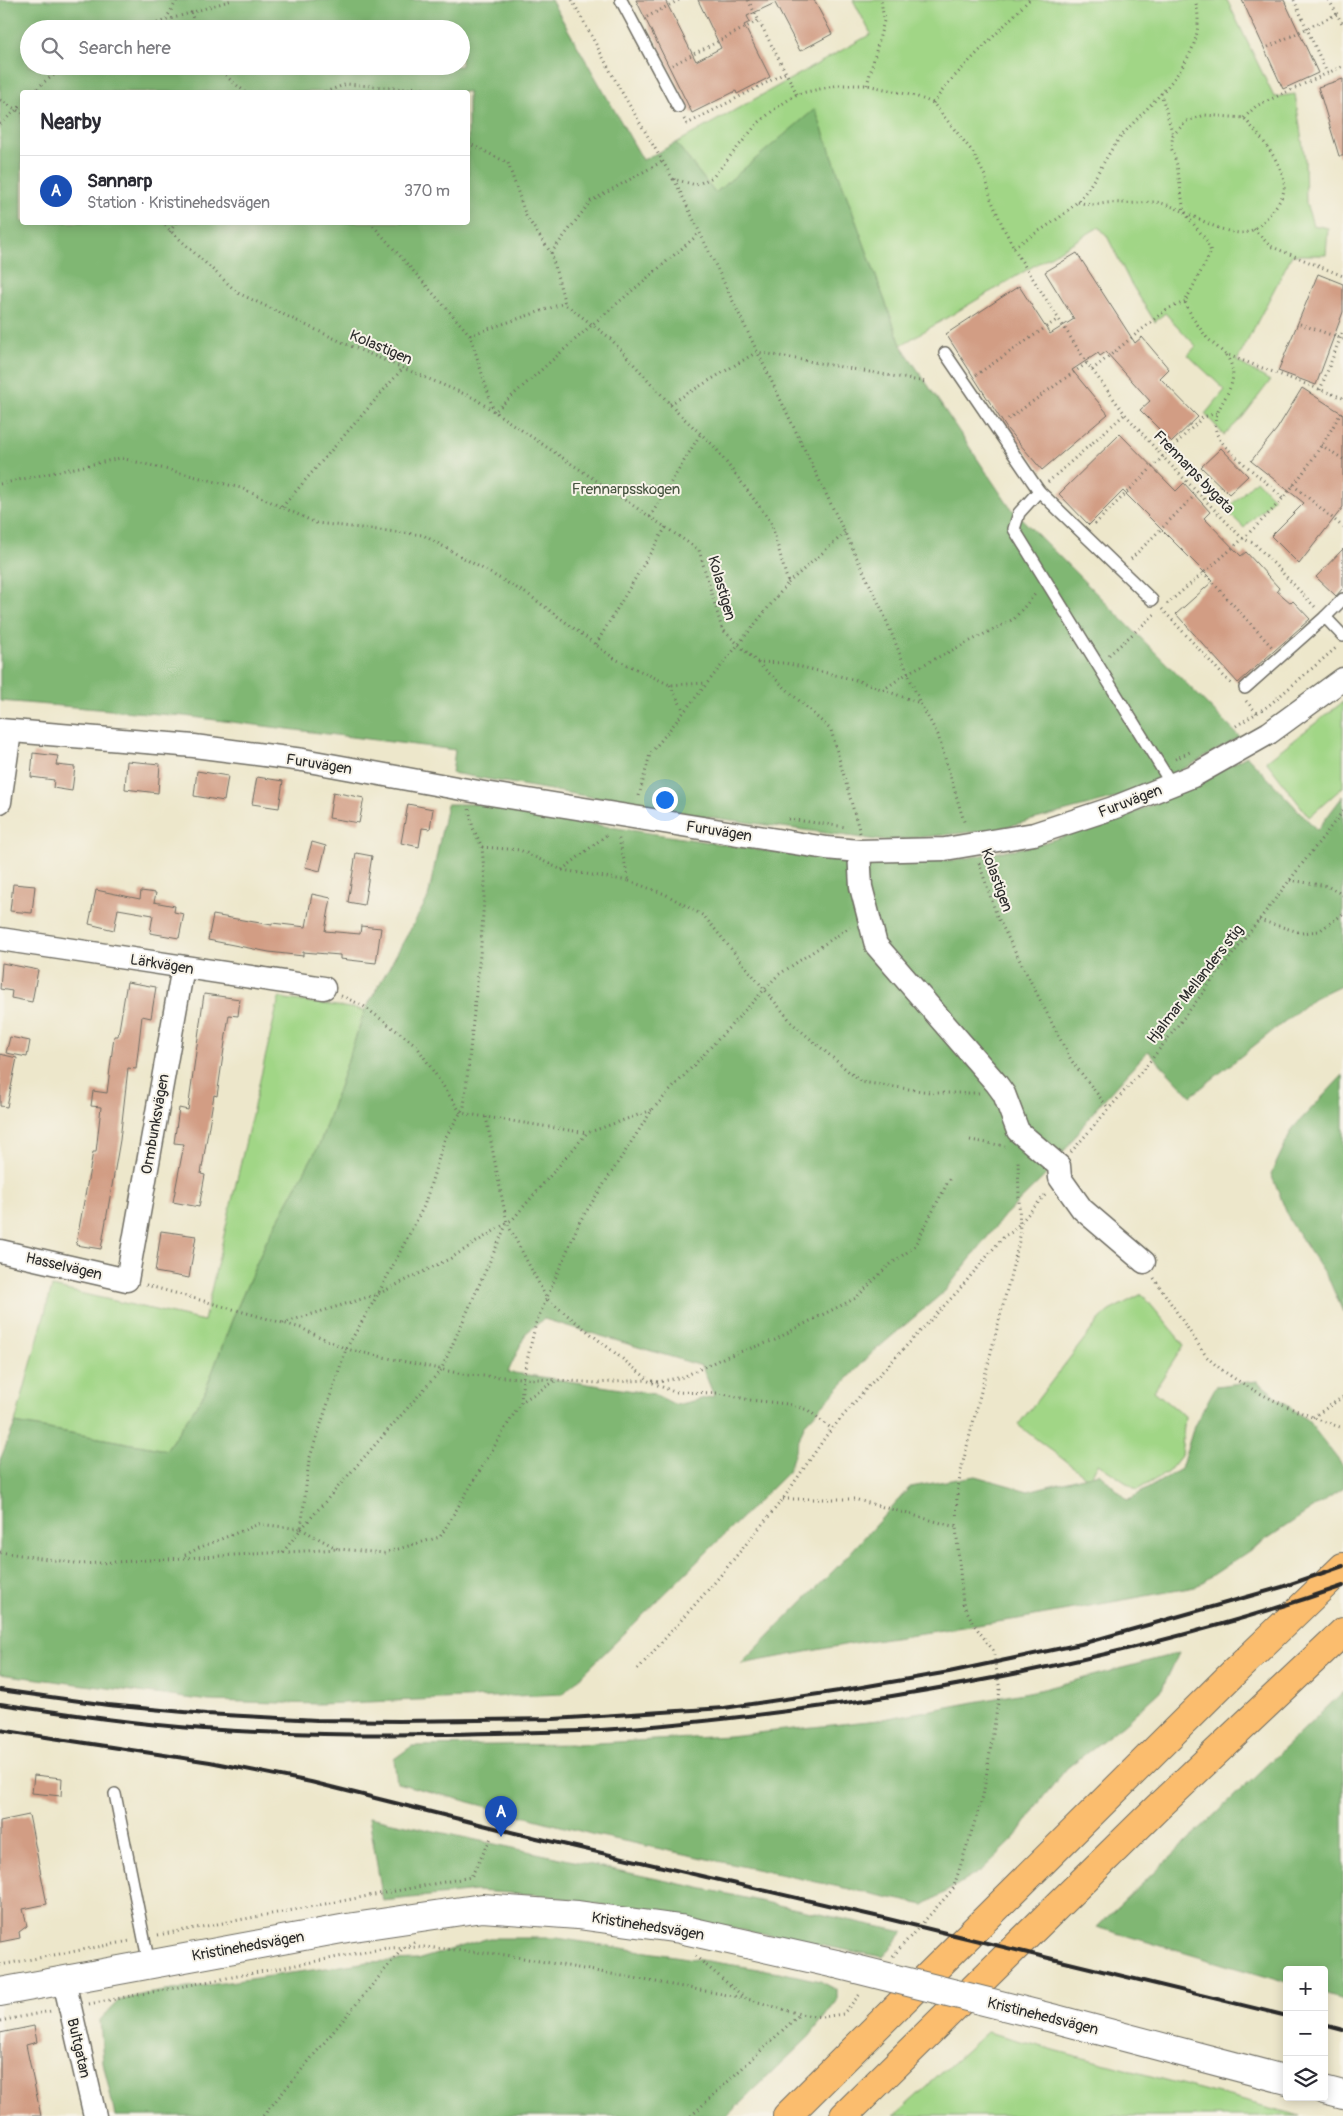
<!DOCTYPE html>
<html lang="en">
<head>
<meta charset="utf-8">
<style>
  body { margin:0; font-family:Pangolin,sans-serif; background:#f2f2f3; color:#2b2b33 }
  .controls { position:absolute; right:15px; bottom:15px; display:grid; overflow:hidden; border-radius:5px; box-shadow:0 2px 12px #0003 }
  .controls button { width:45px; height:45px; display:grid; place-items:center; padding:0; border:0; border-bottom:1px solid #e1e1e2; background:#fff; color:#2b2b33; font:25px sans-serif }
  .you { position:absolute; left:664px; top:799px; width:18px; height:18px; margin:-12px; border:4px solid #fff; border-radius:50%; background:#1a73e8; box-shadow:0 0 0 8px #1a73e833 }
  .badge { display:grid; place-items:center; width:32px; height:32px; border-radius:50%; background:#2563eb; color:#fff; font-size:16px; font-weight:700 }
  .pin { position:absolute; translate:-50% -41px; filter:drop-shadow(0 1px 2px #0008) }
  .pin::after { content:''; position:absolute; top:26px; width:18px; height:15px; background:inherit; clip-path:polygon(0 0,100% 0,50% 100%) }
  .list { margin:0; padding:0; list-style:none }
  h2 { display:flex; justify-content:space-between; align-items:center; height:65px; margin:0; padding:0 20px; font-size:21px }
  h2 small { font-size:16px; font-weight:400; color:#7c7c81 }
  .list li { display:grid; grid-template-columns:32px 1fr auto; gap:15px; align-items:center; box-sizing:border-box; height:70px; padding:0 20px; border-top:1px solid #e1e1e2 }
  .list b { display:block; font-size:19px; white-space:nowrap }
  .list p { margin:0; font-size:16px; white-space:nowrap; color:#7c7c81 }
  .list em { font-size:16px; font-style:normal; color:#7c7c81 }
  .icon { flex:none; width:28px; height:28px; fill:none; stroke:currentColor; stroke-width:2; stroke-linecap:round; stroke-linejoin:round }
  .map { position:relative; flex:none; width:1343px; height:2116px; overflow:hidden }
  .search { position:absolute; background:#fff; box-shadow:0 2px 12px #0003; left:20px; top:20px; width:450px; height:55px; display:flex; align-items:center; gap:12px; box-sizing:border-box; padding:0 18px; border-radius:28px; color:#7c7c81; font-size:19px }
  .panel { position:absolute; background:#fff; box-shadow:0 2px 12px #0003; left:20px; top:90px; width:450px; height:135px; border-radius:5px }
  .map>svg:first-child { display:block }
</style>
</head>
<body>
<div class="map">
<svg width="1343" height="2116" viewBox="0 0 1343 2116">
  <rect width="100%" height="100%" fill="#f7f3e8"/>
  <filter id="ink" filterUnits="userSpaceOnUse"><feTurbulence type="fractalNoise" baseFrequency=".02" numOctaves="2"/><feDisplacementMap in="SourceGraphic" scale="10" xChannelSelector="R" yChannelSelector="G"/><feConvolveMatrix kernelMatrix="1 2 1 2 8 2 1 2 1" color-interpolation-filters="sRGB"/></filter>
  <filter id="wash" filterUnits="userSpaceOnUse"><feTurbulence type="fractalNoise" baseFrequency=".0096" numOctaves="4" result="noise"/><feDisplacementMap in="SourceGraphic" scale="20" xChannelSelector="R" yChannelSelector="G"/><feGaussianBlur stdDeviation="1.12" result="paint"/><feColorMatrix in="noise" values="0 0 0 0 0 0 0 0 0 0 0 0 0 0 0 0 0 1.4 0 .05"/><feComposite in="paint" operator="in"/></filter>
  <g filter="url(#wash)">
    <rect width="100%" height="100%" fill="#ede7cb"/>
    <g fill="#a1d686" stroke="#668058">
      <polygon points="853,0 1227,0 1274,97 1295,94 1305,160 1306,203 1313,225 1328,228 1326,255 1292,255 1237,361 1270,381 1242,418 1224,435 1205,414 1225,390 1188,355 1196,346 1165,313 1155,322 1130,282 1107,236 1099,227 901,345 815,110 715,193 676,143 871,34"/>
      <polygon points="1256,480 1274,498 1244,528 1226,510"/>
      <polygon points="1343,702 1343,787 1309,817 1266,761"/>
      <polygon points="279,998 365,1010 320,1143 266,1242 234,1315 204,1394 166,1450 15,1423 52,1287 204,1321"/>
      <polygon points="1142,1294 1184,1345 1154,1391 1185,1416 1181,1456 1168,1472 1137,1490 1098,1464 1089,1479 1018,1425 1099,1320 1109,1311"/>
      <polygon points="987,2032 1300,2116 894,2116"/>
    </g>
    <g fill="#80b773" stroke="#56714f" fill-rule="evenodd">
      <path d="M0 0H551L643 160 676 143 715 193 815 109 901 345 1009 506 1240 737 1187 767 1116 798 994 830 884 841 701 816 452 773 455 750 184 716 0 701ZM29 29H461V66H29ZM22 92H468V222H22Z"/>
      <path d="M1247 756 1317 830 1343 796V984L1314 998 1191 1096 1148 1051 1097 1107 1047 1174 1004 1216 945 1291 872 1353 804 1425 788 1472 563 1694 319 1704 209 1701 0 1674V1460L15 1423 166 1450 204 1394 234 1315 266 1242 320 1143 365 1010 428 898 447 804H479L604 826 786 854 867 862 955 860 1032 846 1115 821 1180 792ZM544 1319 702 1366 714 1396 676 1405 654 1394 508 1372 526 1333Z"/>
      <polygon points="1343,1075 1343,1312 1330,1282 1290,1221 1271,1174 1293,1128"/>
      <polygon points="1257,1381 1308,1421 1343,1466 1343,1488 1195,1587 1018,1619 860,1642 741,1664 840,1564 910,1487 975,1476 1028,1491 1099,1473 1128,1500 1181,1469 1194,1426 1216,1386"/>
      <polygon points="1179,1653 1162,1689 1124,1724 1067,1768 1040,1801 1016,1837 982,1870 924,1905 591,1834 397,1783 394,1759 412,1746 579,1744 729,1736 878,1720 1039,1690"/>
      <polygon points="1343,1692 1343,2000 1324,1994 1324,1970 1287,1970 1287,1983 1097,1927"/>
      <polygon points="369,1817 904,1932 883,1957 640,1911 542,1895 476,1891 383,1901"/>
      <polygon points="489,1938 557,1938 779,1972 820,1981 837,1990 837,2001 809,2037 727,2116 115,2116 103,2062 100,2020 118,2001 145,1994 368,1962 417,1960"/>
    </g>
    <g id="blocks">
      <g fill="#d29d84">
        <polygon points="636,0 665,0 696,61 721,48 698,0 814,0 832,34 800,51 775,3 747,16 750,22 744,25 770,77 737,94 736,91 692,113"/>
        <polygon points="1242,0 1284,0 1318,73 1283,89"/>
        <polygon points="1343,79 1343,156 1339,156 1318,87"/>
        <polygon points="1077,253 1135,343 1142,337 1169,369 1160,378 1198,417 1172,442 1140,410 1150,401 1106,352 1100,356 1098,353 1072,370 1108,414 1042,470 1007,429 946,334 1019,286 1050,334 1074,319 1045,272"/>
        <polygon points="1318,274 1343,284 1343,312 1316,385 1278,371"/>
        <polygon points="1302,388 1343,414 1343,507 1299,564 1271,536 1304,503 1251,461 1277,429"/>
        <polygon points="1120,434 1176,491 1184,483 1210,512 1204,518 1241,556 1246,552 1279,588 1277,591 1291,603 1293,601 1310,619 1238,683 1176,614 1213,581 1123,491 1089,525 1059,494"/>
        <polygon points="1221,448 1248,476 1229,494 1201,467"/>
        <polygon points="1343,549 1343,588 1336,596 1316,577"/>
        <polygon points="33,753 58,756 56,765 75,767 72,791 53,788 54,780 31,777"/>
        <polygon points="127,761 160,764 158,793 125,789"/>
        <polygon points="197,771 228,776 224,801 194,796"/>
        <polygon points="257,777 283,781 279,808 252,804"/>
        <polygon points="333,792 364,798 359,823 329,818"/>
        <polygon points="408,804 433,809 430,829 422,828 419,847 401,843"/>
        <polygon points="312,842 326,846 320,871 305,867"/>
        <polygon points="356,853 372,856 364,905 348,902"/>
        <polygon points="13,884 35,886 32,913 10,911"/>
        <polygon points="96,890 140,899 141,891 156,893 154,902 175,906 174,912 184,914 179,938 150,933 153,915 118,909 114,930 89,924"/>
        <polygon points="312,894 331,898 325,931 360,934 361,926 381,928 376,963 340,959 340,955 303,952 303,956 269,952 208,940 213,915 272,925 272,923 306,927"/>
        <polygon points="2,963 38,970 32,1002 11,998 12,991 0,989"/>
        <polygon points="127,982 156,987 151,1018 142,1016 136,1069 128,1068 120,1140 101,1249 76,1245 93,1152 96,1152 101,1107 91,1106 93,1091 107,1093 114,1036 118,1036"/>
        <polygon points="204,994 240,999 238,1016 229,1015 217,1096 214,1095 201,1174 205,1175 199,1207 173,1202 184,1144 174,1143 179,1108 188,1110"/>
        <polygon points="10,1037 30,1041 27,1057 6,1053"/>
        <polygon points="0,1054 17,1058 7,1107 0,1106"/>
        <polygon points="161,1231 196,1236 189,1278 155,1272"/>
        <polygon points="34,1775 62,1778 61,1796 32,1793"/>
        <polygon points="29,1815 47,1904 23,1909 27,1926 19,1932 20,1938 0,1942 0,1821"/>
        <polygon points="34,2026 37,2042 26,2045 41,2116 0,2116 0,2033"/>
      </g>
    </g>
  </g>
  <g filter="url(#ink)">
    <use href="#blocks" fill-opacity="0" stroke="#6f6d63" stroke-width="1"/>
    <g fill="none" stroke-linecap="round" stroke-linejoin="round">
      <defs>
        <g id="service">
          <polyline points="621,0 678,107"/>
          <polyline points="945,353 1039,491 1152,600"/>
          <polyline points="1039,491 1019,513 1014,529 1172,785"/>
          <polyline points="1325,617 1343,636"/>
          <polyline points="1245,688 1325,617 1343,599"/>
          <polyline points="115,1794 149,1964"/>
        </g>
        <g id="minor">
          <polyline points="0,730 194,746 303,760 484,793 826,848 859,851 945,849 1034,834 1113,808 1193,776 1269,733 1343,679"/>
          <polyline points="0,802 10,732"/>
          <polyline points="859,851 861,887 876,945 996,1083 1004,1094 1018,1131 1059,1166 1060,1178 1082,1209 1144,1262"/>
          <polyline points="0,939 324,988"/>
          <polyline points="0,1251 127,1280 183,967"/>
          <polyline points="64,1981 95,2116"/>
        </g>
        <g id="tertiary">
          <polyline points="0,1992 347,1928 482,1908 578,1915 680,1929 836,1964"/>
          <polyline points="1056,2019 1287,2080"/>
          <polyline points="1324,2090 1343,2095"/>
        </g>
        <g id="motorway">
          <polyline points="787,2116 1228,1678 1343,1567"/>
          <polyline points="844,2116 1157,1808 1343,1632"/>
        </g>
      </defs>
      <use href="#service" stroke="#6f6d63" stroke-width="14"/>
      <use href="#minor" stroke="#6f6d63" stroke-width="25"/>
      <use href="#tertiary" stroke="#6f6d63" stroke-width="30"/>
      <use href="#motorway" stroke="#6f6d63" stroke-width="30"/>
      <g stroke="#6f6d63" stroke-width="3" stroke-dasharray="1 4" stroke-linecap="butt">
        <polyline points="572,0 620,89 673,179 696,185 713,177 757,124 776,108 797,94 838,85 867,85 915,96 933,103 972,151 985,176 991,199 1003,227 1019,257 1087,363 1125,414 1163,457 1242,538 1255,544 1315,607"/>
        <polyline points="748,0 797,94"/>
        <polyline points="1294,0 1327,73"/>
        <polyline points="1329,0 1343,25"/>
        <polyline points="191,12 196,29"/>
        <polyline points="647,17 679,0"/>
        <polyline points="166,19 177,0"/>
        <polyline points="138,29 232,0"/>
        <polyline points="1268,47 1337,14"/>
        <polyline points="672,65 758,21"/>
        <polyline points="214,66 245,92"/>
        <polyline points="867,85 884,21 881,0"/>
        <polyline points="34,92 44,82 67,66"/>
        <polyline points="325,92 347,84 407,89 420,86 426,92"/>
        <polyline points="1161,93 1173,135"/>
        <polyline points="0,100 22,113"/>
        <polyline points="933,103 949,82 1029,0"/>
        <polyline points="1244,118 1256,106 1343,66"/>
        <polyline points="684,119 687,124 785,73"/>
        <polyline points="0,124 22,105"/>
        <polyline points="468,143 508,163 526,216 551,253 565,304 610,338 678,413 714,446 771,522 788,583 650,754 639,796"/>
        <polyline points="674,179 882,610 920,703"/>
        <path d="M1078 202C1092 206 1093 205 1107 203 1117 202 1128 204 1138 203 1145 203 1154 201 1161 203 1188 210 1211 230 1239 233 1250 234 1262 225 1268 216 1274 209 1282 200 1284 190 1288 168 1258 134 1244 118L1205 115 1187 121 1173 135 1171 147 1177 165 1184 212 1207 241 1211 252 1185 302 1192 317 1207 338 1225 354 1343 398"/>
        <polyline points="161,222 238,293 346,344 474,398 699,550 722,629 757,662 785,663 856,680 920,703 938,735 965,825"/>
        <polyline points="370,222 470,335 494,412 586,330 700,233"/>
        <polyline points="1254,229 1270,246 1343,276"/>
        <polyline points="170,232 176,222"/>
        <path d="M1014 247C1034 233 1059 221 1076 203 1090 190 1104 160 1116 143 1147 102 1213 60 1195 0"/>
        <polyline points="551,253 591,201 663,161"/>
        <polyline points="1300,324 1343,339"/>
        <polyline points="470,335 565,303"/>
        <path d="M1226 355C1249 388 1206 405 1217 434 1223 451 1268 481 1283 499"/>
        <polyline points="1092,370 1167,309 1185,302"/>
        <polyline points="976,375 1058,319"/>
        <polyline points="1320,390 1343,331"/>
        <polyline points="670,404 757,352 926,382"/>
        <polyline points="1008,419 1087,363"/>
        <polyline points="1321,445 1343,459"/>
        <polyline points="1048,482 1125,414"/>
        <polyline points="0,484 121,458 241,488 316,523 423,535 529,595 615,659 670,685 707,683"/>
        <polyline points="1293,485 1343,527"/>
        <polyline points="282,507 403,368"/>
        <polyline points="650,517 701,433"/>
        <polyline points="1095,524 1203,417 1217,413"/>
        <polyline points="1131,559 1198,492"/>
        <polyline points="1203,572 1272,647"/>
        <polyline points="788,583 845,533"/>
        <path d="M1167 604C1206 570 1249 537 1283 498 1306 471 1326 440 1343 409"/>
        <polyline points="1162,609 1232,685"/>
        <polyline points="596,644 666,527"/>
        <polyline points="1109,655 1155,614"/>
        <polyline points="758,663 831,730 860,833"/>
        <polyline points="670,685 684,711"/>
        <polyline points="883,690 909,672 1014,619 1036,593"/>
        <polyline points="1246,701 1257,713"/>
        <polyline points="1236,726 1268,706 1336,648"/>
        <polyline points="1175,759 1192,751"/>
        <polyline points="788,819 846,827"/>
        <polyline points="482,847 520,850 562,870 629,881 618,835"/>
        <polyline points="979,863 997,916 1071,1060 1109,1109"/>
        <polyline points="562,870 609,833"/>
        <polyline points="1290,880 1327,886 1343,895"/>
        <polyline points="629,881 665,894 704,916 793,1024 861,1082 936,1093 979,1093"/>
        <polyline points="1259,920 1302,933 1319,931 1343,914"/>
        <polyline points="341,996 362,1005 416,1045 461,1113 587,1133"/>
        <polyline points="486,1117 507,1223 547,1299 649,1380"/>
        <polyline points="970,1140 1005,1146"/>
        <polyline points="1071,1152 1148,1064 1343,811"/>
        <path d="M1154 1278 1206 1356C1235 1386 1302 1415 1343 1428"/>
        <polyline points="146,1285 301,1328 346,1349 467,1375 556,1380"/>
        <polyline points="283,1323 378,1294 451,1258 513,1219 587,1133 652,1110"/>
        <polyline points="652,1381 658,1382 683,1377 725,1357 775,1340 794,1329 856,1298 888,1266 914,1247 951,1176"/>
        <polyline points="521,1402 523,1377 536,1323 580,1221 652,1110 778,975 850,927"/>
        <polyline points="1313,1417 1343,1397"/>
        <polyline points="783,1499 854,1499 956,1527"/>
        <polyline points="301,1529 338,1549"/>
        <polyline points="0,1552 81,1564 339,1549 384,1553 440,1537 521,1402 557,1380 597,1383 646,1380 674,1392 719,1393 750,1400 788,1404 808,1410 832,1429"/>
        <polyline points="283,1552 301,1529 441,1370 507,1223"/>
        <polyline points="185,1555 201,1547 259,1524 301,1529 309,1460 346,1349 378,1294 424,1206 445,1138 464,1107 481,945 485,882 482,847 473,828 469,809"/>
        <polyline points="638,1669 715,1582 783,1499 826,1436 865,1390 958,1291 1004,1236 1012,1232 1046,1194"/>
        <polyline points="158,1935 471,1877 491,1838"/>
        <polyline points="695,1956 744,1997"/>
        <polyline points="893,1956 953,1889 983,1796 1000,1690 993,1650 975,1626 963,1604 956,1527 957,1494 962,1466 1018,1246 1020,1236 1018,1159"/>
        <polyline points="0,1965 130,1941"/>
        <polyline points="89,2004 386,1948 425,1947 506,1955 744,1998 800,2014 822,2017 843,2014 861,1993"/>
        <polyline points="0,2021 51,2011"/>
        <polyline points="263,2116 403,1948 417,1941"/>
        <polyline points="691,2116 800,2014"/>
      </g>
      <use href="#service" stroke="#fff" stroke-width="11"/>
      <use href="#minor" stroke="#fff" stroke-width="22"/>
      <use href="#tertiary" stroke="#fff" stroke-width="28"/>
      <use href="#motorway" stroke="#fbbd6e" stroke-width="28"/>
      <g stroke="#2b2b2b" stroke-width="4">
        <polyline points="0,1690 108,1705 206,1714 317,1720 399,1721 554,1719 724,1708 839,1691 949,1672 1081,1644 1282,1587 1343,1566"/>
        <path d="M0 1704C68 1714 135 1724 204 1729 302 1736 399 1735 497 1733 532 1732 566 1732 600 1730 698 1724 795 1711 892 1696 1045 1671 1197 1637 1343 1586"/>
        <polyline points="0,1730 210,1762 311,1782 515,1833 884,1918 1287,2016"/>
        <polyline points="1324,2025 1343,2030"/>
      </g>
      <defs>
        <polyline id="tertiary-bridge" points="836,1964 1056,2019"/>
      </defs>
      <use href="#tertiary-bridge" stroke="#6f6d63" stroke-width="30" stroke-linecap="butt"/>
      <use href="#tertiary-bridge" stroke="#fff" stroke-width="28"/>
    </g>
  </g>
  <g text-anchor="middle" stroke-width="4" stroke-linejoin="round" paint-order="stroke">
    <g font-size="15" fill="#2b2b2b" stroke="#f7f3e8">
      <text transform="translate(381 347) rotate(23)" y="5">Kolastigen</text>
      <text transform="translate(1194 472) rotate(46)" y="5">Frennarps bygata</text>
      <text transform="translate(722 588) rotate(74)" y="5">Kolastigen</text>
      <text transform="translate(319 764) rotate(9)" y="5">Furuvägen</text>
      <text transform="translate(1130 801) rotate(-21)" y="5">Furuvägen</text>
      <text transform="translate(719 831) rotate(9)" y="5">Furuvägen</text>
      <text transform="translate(997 880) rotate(70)" y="5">Kolastigen</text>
      <text transform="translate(162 964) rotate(9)" y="5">Lärkvägen</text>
      <text transform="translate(1195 984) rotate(-52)" y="5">Hjalmar Mellanders stig</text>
      <text transform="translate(155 1124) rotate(-80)" y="5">Ormbunksvägen</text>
      <text transform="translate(64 1266) rotate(13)" y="5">Hasselvägen</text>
      <text transform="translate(648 1926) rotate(9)" y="5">Kristinehedsvägen</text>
      <text transform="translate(248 1946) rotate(-10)" y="5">Kristinehedsvägen</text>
      <text transform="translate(1043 2016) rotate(14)" y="5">Kristinehedsvägen</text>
      <text transform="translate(79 2048) rotate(77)" y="5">Bultgatan</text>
    </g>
    <g font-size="15" fill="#485642" stroke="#f7f3e8">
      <text x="626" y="494">Frennarpsskogen</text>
    </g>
  </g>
</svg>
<div class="controls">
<button>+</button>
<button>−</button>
<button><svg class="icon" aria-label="layers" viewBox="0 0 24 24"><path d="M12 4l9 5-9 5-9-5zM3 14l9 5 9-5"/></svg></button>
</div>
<div class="you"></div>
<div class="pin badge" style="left:501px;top:1837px;background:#1a4fb4">A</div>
<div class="search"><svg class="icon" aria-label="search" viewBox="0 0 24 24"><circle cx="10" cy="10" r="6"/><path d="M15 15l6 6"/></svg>Search here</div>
<section class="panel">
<h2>Nearby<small></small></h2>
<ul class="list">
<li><span class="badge" style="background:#1a4fb4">A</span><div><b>Sannarp</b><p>Station · Kristinehedsvägen</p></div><em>370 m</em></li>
</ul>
</section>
</div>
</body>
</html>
